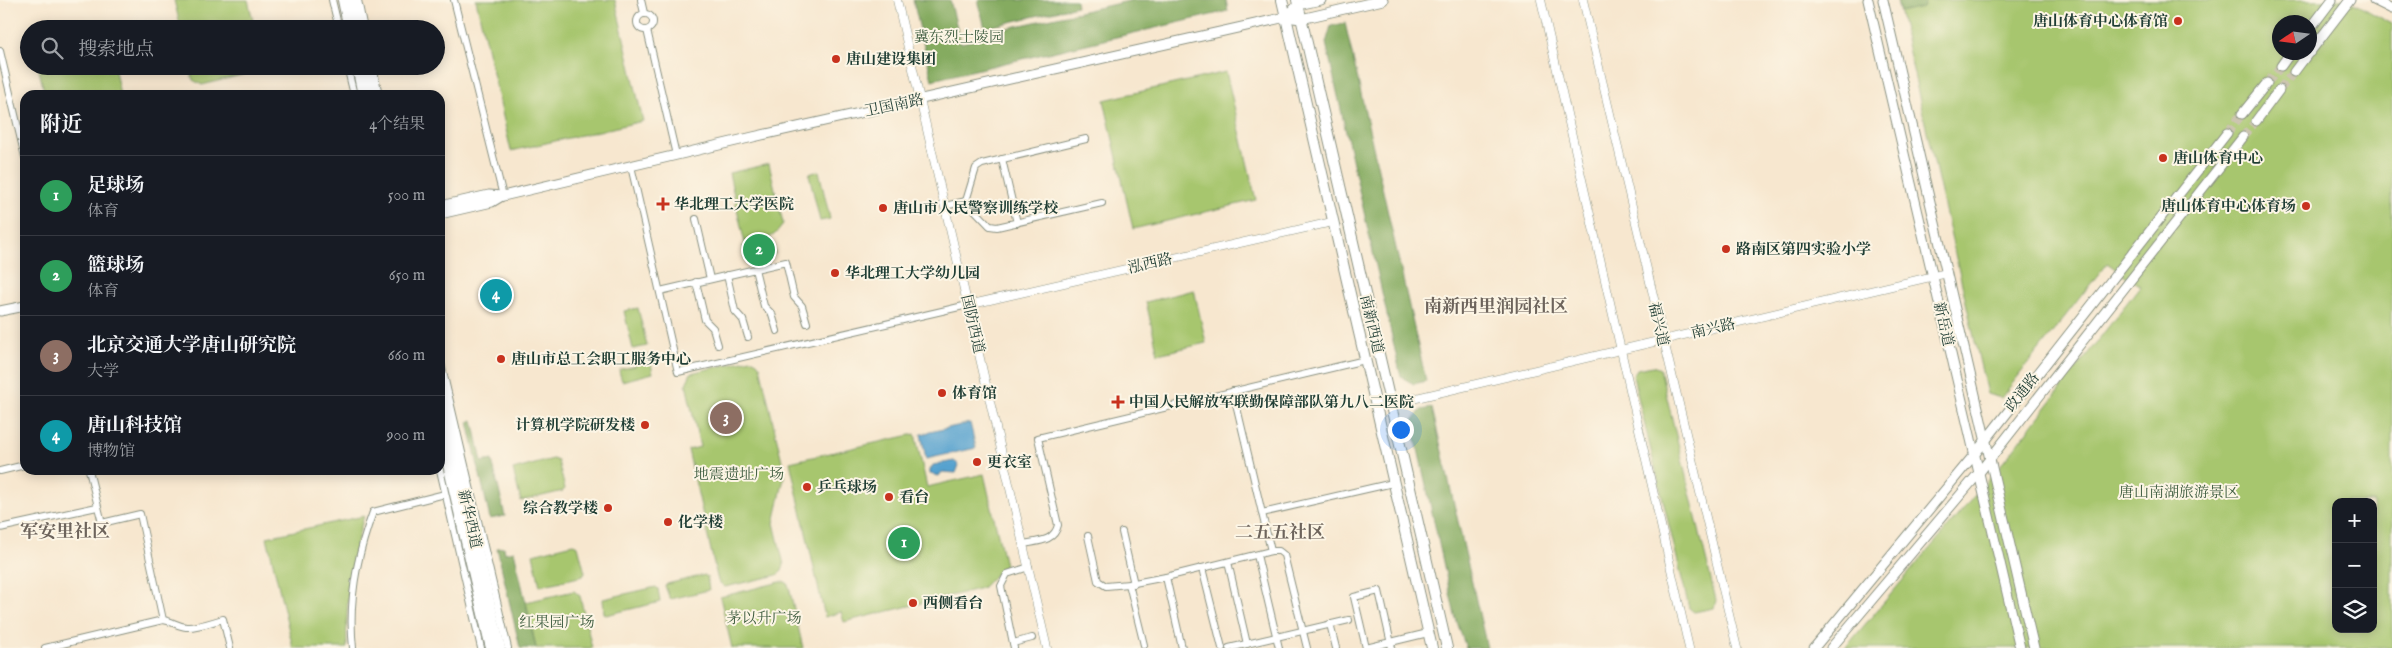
<!DOCTYPE html>
<html lang="zh">
<head>
<meta charset="utf-8">
<style>
  body { margin:0; font-family:"IM FELL English","Noto Serif SC",serif; background:#242831; color:#f1f3f6 }
  .controls { position:absolute; right:15px; bottom:15px; display:grid; overflow:hidden; border-radius:10px; box-shadow:0 2px 12px #0003 }
  .controls button { width:45px; height:45px; display:grid; place-items:center; padding:0; border:0; border-bottom:1px solid #363941; background:#171b24; color:#f1f3f6; font:25px sans-serif }
  .compass { position:absolute; left:2272px; top:15px; width:45px; height:45px; border-radius:50%; background:#171b24; box-shadow:0 2px 12px #0003; rotate:257deg }
  .you { position:absolute; left:1400px; top:429px; width:18px; height:18px; margin:-12px; border:4px solid #fff; border-radius:50%; background:#1a73e8; box-shadow:0 0 0 8px #1a73e833 }
  .badge { display:grid; place-items:center; width:32px; height:32px; border-radius:50%; background:#7c3aed; color:#fff; font-size:16px; font-weight:700 }
  .pin { position:absolute; translate:-50% -50%; border:2px solid #fff; box-shadow:0 1px 5px #0006 }
  .list { margin:0; padding:0; list-style:none }
  h2 { display:flex; justify-content:space-between; align-items:center; height:65px; margin:0; padding:0 20px; font-size:21px }
  h2 small { font-size:16px; font-weight:400; color:#9ea1a6 }
  .list li { display:grid; grid-template-columns:32px 1fr auto; gap:15px; align-items:center; box-sizing:border-box; height:80px; padding:0 20px; border-top:1px solid #363941 }
  .list b { display:block; font-size:19px; white-space:nowrap }
  .list p { margin:0; font-size:16px; white-space:nowrap; color:#9ea1a6 }
  .list em { font-size:16px; font-style:normal; color:#9ea1a6 }
  .icon { flex:none; width:28px; height:28px; fill:none; stroke:currentColor; stroke-width:2; stroke-linecap:round; stroke-linejoin:round }
  .map { position:relative; flex:none; width:2392px; height:648px; overflow:hidden }
  .search { position:absolute; background:#171b24; box-shadow:0 2px 12px #0003; left:20px; top:20px; width:425px; height:55px; display:flex; align-items:center; gap:12px; box-sizing:border-box; padding:0 18px; border-radius:28px; color:#9ea1a6; font-size:19px }
  .panel { position:absolute; background:#171b24; box-shadow:0 2px 12px #0003; left:20px; top:90px; width:425px; height:385px; border-radius:15px }
  .map>svg:first-child { display:block }
</style>
</head>
<body>
<div class="map">
<svg width="2392" height="648" viewBox="0 0 2392 648">
  <rect width="100%" height="100%" fill="#fcf5e5"/>
  <filter id="ink" filterUnits="userSpaceOnUse"><feTurbulence type="fractalNoise" baseFrequency=".02" numOctaves="2"/><feDisplacementMap in="SourceGraphic" scale="10" xChannelSelector="R" yChannelSelector="G"/><feConvolveMatrix kernelMatrix="1 2 1 2 8 2 1 2 1" color-interpolation-filters="sRGB"/></filter>
  <filter id="wash" filterUnits="userSpaceOnUse"><feTurbulence type="fractalNoise" baseFrequency=".0096" numOctaves="4" result="noise"/><feDisplacementMap in="SourceGraphic" scale="20" xChannelSelector="R" yChannelSelector="G"/><feGaussianBlur stdDeviation="1.12" result="paint"/><feColorMatrix in="noise" values="0 0 0 0 0 0 0 0 0 0 0 0 0 0 0 0 0 1.4 0 .05"/><feComposite in="paint" operator="in"/></filter>
  <g filter="url(#wash)">
    <rect width="100%" height="100%" fill="#f7e7cf"/>
    <g fill="#a7c66e" stroke="#638251" fill-rule="evenodd">
      <polygon points="174,0 248,0 255,29 181,29"/>
      <polygon points="476,0 615,0 643,121 511,151"/>
      <path d="M1897 0H2348L2392 24V648H1845L2010 454 2140 286 2107 263 2001 398 1987 394ZM2280 22H2310V52H2280ZM2336 502H2373V629H2336Z"/>
      <polygon points="38,66 114,66 120,95 45,95"/>
      <polygon points="189,66 277,66 202,85 193,80"/>
      <polygon points="1226,72 1256,200 1133,229 1104,100"/>
      <path d="M769 164 783 223C776 240 760 240 745 244L729 173Z"/>
      <polygon points="819,171 830,219 820,221 809,174"/>
      <polygon points="771,239 775,254 746,261 743,246"/>
      <polygon points="1194,290 1206,343 1158,354 1146,302"/>
      <polygon points="638,308 647,346 633,349 624,311"/>
      <polygon points="649,355 653,373 622,381 619,371 621,369 636,366 635,358"/>
      <polygon points="751,359 757,362 760,366 784,470 784,478 774,523 784,565 782,571 777,575 725,587 718,581 688,450 700,447 686,384 691,373"/>
      <polygon points="1653,366 1660,369 1716,600 1714,608 1694,612 1689,608 1633,376 1637,369"/>
      <polygon points="915,434 927,487 984,474 1005,565 982,588 844,622 841,612 825,617 790,462"/>
      <polygon points="553,459 558,461 565,489 563,491 521,501 513,470"/>
      <path d="M364 516C351 559 345 603 347 648H293L267 537Z"/>
      <polygon points="573,544 578,546 585,573 583,576 540,586 533,554"/>
      <polygon points="705,575 707,577 709,590 670,599 665,586 667,584"/>
      <polygon points="780,582 786,582 789,587 803,648 732,648 720,597"/>
      <polygon points="656,587 658,589 660,602 606,615 604,613 603,599"/>
      <polygon points="574,591 580,596 592,648 536,648 526,602"/>
    </g>
    <g fill="#85ab61" stroke="#52744a">
      <polygon points="913,0 950,0 961,43 991,36 990,32 1133,0 1226,0 1228,11 932,80"/>
      <polygon points="978,0 1076,0 1077,6 985,28"/>
      <polygon points="1897,0 1926,0 1923,7 1900,12"/>
      <polygon points="1345,23 1426,381 1414,384 1401,377 1326,43 1331,26"/>
      <polygon points="1432,408 1487,648 1466,648 1455,616 1412,422 1421,410"/>
      <polygon points="473,420 482,462 492,460 505,516 490,519 468,422"/>
      <polygon points="504,547 505,553 514,551 536,648 520,648 497,548"/>
    </g>
    <g fill="#57a2cf" stroke="#3b7082">
      <polygon points="970,423 976,448 926,459 921,434"/>
      <polygon points="954,461 959,465 956,473 942,472 939,476 930,474 930,470 933,465"/>
    </g>
  </g>
  <g filter="url(#ink)">
    <g fill="none" stroke-linecap="round" stroke-linejoin="round">
      <g stroke="#ccc5b0" stroke-width="9" stroke-dasharray="9 4.5" stroke-linecap="butt">
        <polyline points="2267,83 2281,66"/>
        <polyline points="2279,90 2294,72"/>
        <polyline points="2227,133 2242,114"/>
        <polyline points="2243,137 2256,121"/>
      </g>
      <defs>
        <g id="minor">
          <polyline points="332,0 339,29"/>
          <polyline points="358,0 364,29"/>
          <polyline points="454,0 503,196"/>
          <polyline points="641,0 644,13"/>
          <circle cx="645" cy="22" r="8"/>
          <polyline points="647,30 676,155"/>
          <polyline points="0,51 25,157"/>
          <polyline points="347,66 354,95"/>
          <polyline points="373,66 379,95"/>
          <polyline points="1002,159 1017,223"/>
          <polyline points="631,166 678,372 968,305"/>
          <polyline points="966,201 976,168 982,164 1086,139"/>
          <polyline points="945,206 966,201 990,226 997,227 1102,203"/>
          <polyline points="696,219 710,279"/>
          <polyline points="755,269 764,306 772,314 777,331"/>
          <polyline points="727,275 735,311 743,320 748,337"/>
          <polyline points="696,282 705,320 713,328 718,345"/>
          <polyline points="660,291 786,262 794,297 802,306 807,323"/>
          <polyline points="440,359 508,648"/>
          <polyline points="89,470 102,523 140,514 163,620"/>
          <polyline points="440,470 481,648"/>
          <polyline points="0,471 25,465"/>
          <polyline points="1262,513 1393,483"/>
          <polyline points="0,528 97,507"/>
          <polyline points="1122,532 1134,584"/>
          <polyline points="1088,536 1098,581 1106,586 1129,584"/>
          <path d="M1023 544C1038 541 1054 542 1058 525L1038 438 1365 360"/>
          <polyline points="1271,551 1279,551 1284,555 1307,648"/>
          <polyline points="1257,555 1279,648"/>
          <polyline points="1228,562 1247,644"/>
          <polyline points="1202,568 1222,648"/>
          <polyline points="1166,577 1271,551 1233,391"/>
          <polyline points="1330,624 1336,648"/>
          <polyline points="1013,643 1032,638"/>
          <polyline points="1144,645 1129,584 1166,577 1182,648"/>
          <path d="M45 648 163 620C172 621 177 626 186 627 197 628 212 622 223 619L230 648"/>
          <path d="M353 648C348 602 357 555 373 512L445 494"/>
          <polyline points="1014,648 1001,586 1007,574 1029,567"/>
          <polyline points="1229,648 1349,620"/>
          <polyline points="1366,648 1354,597 1379,591 1392,648"/>
          <polyline points="1366,648 1428,633"/>
        </g>
        <g id="tertiary">
          <polyline points="897,0 1047,648"/>
          <polyline points="1541,0 1689,648"/>
          <polyline points="1583,0 1737,648"/>
          <polyline points="968,305 1332,222"/>
          <polyline points="1391,404 1947,273"/>
        </g>
        <g id="secondary">
          <polyline points="1868,0 2020,648"/>
          <polyline points="1883,0 2034,648"/>
          <polyline points="2374,0 2392,9"/>
          <polyline points="1286,17 1298,5 1321,0"/>
          <polyline points="2310,29 2332,0"/>
          <polyline points="2310,52 2350,0"/>
          <polyline points="2281,66 2291,52"/>
          <polyline points="2294,72 2309,52"/>
          <polyline points="2242,114 2267,83"/>
          <polyline points="2256,121 2279,90"/>
          <polyline points="440,206 489,195 503,196 753,137 1286,17 1301,19 1383,0"/>
          <polyline points="440,214 492,202 502,196"/>
          <polyline points="0,311 25,306"/>
          <polyline points="1814,648 1974,455 2227,133"/>
          <polyline points="1831,648 1978,474 2243,137"/>
        </g>
        <g id="primary">
          <polyline points="343,0 349,29"/>
          <polyline points="351,0 358,29"/>
          <polyline points="1282,0 1432,648"/>
          <polyline points="1297,0 1447,648"/>
          <polyline points="357,66 363,95"/>
          <polyline points="366,66 372,95"/>
          <polyline points="440,390 500,648"/>
          <polyline points="440,430 491,648"/>
        </g>
      </defs>
      <use href="#minor" stroke="#8b9282" stroke-width="8"/>
      <use href="#tertiary" stroke="#8b9282" stroke-width="9"/>
      <use href="#secondary" stroke="#8b9282" stroke-width="11"/>
      <use href="#primary" stroke="#8b9282" stroke-width="12"/>
      <use href="#minor" stroke="#fff" stroke-width="6"/>
      <use href="#tertiary" stroke="#fff" stroke-width="8"/>
      <use href="#secondary" stroke="#fff" stroke-width="9"/>
      <use href="#primary" stroke="#fff" stroke-width="10"/>
    </g>
  </g>
  <g fill="#c8321e" stroke="#fcf5e5" stroke-width="2">
    <circle cx="2178" cy="21" r="5"/>
    <circle cx="836" cy="59" r="5"/>
    <circle cx="2163" cy="158" r="5"/>
    <path d="M660.5 196.5h5v5h5v5h-5v5h-5v-5h-5v-5h5z"/>
    <circle cx="2306" cy="206" r="5"/>
    <circle cx="883" cy="208" r="5"/>
    <circle cx="1726" cy="249" r="5"/>
    <circle cx="835" cy="273" r="5"/>
    <circle cx="501" cy="359" r="5"/>
    <circle cx="942" cy="393" r="5"/>
    <path d="M1115.5 394.5h5v5h5v5h-5v5h-5v-5h-5v-5h5z"/>
    <circle cx="645" cy="425" r="5"/>
    <circle cx="977" cy="462" r="5"/>
    <circle cx="807" cy="487" r="5"/>
    <circle cx="889" cy="497" r="5"/>
    <circle cx="608" cy="508" r="5"/>
    <circle cx="668" cy="522" r="5"/>
    <circle cx="913" cy="603" r="5"/>
  </g>
  <g text-anchor="middle" stroke-width="4" stroke-linejoin="round" paint-order="stroke">
    <g font-size="15" font-weight="bold" fill="#1f3d34" stroke="#fcf5e5" text-anchor="start">
      <text x="2168" y="26" text-anchor="end">唐山体育中心体育馆</text>
      <text x="846" y="64">唐山建设集团</text>
      <text x="2173" y="163">唐山体育中心</text>
      <text x="674" y="209">华北理工大学医院</text>
      <text x="2296" y="211" text-anchor="end">唐山体育中心体育场</text>
      <text x="893" y="213">唐山市人民警察训练学校</text>
      <text x="1736" y="254">路南区第四实验小学</text>
      <text x="845" y="278">华北理工大学幼儿园</text>
      <text x="511" y="364">唐山市总工会职工服务中心</text>
      <text x="952" y="398">体育馆</text>
      <text x="1129" y="407">中国人民解放军联勤保障部队第九八二医院</text>
      <text x="635" y="430" text-anchor="end">计算机学院研发楼</text>
      <text x="987" y="467">更衣室</text>
      <text x="817" y="492">乒乓球场</text>
      <text x="899" y="502">看台</text>
      <text x="598" y="513" text-anchor="end">综合教学楼</text>
      <text x="678" y="527">化学楼</text>
      <text x="923" y="608">西侧看台</text>
    </g>
    <g font-size="15" fill="#415f42" stroke="#fcf5e5">
      <text x="959" y="42">冀东烈士陵园</text>
      <text x="739" y="479">地震遗址广场</text>
      <text x="2179" y="497">唐山南湖旅游景区</text>
      <text x="764" y="623">茅以升广场</text>
      <text x="557" y="627">红果园广场</text>
    </g>
    <g font-size="15" fill="#1f3d34" stroke="#fcf5e5">
      <text transform="translate(894 105) rotate(-12)" y="5">卫国南路</text>
      <text transform="translate(1150 263) rotate(-13)" y="5">泓西路</text>
      <text transform="translate(973 324) rotate(77)" y="5">国防西道</text>
      <text transform="translate(1372 324) rotate(77)" y="5">南新西道</text>
      <text transform="translate(1659 324) rotate(77)" y="5">福兴道</text>
      <text transform="translate(1944 324) rotate(77)" y="5">新岳道</text>
      <text transform="translate(1713 328) rotate(-13)" y="5">南兴路</text>
      <text transform="translate(2022 392) rotate(-52)" y="5">政通路</text>
      <text transform="translate(470 519) rotate(77)" y="5">新华西道</text>
    </g>
    <g font-size="18" font-weight="bold" fill="#6d645c" stroke="#fcf5e5">
      <text x="1496" y="312">南新西里润园社区</text>
      <text x="65" y="537">军安里社区</text>
      <text x="1280" y="538">二五五社区</text>
    </g>
  </g>
</svg>
<div class="controls">
<button>+</button>
<button>−</button>
<button><svg class="icon" aria-label="layers" viewBox="0 0 24 24"><path d="M12 4l9 5-9 5-9-5zM3 14l9 5 9-5"/></svg></button>
</div>
<svg class="compass" viewBox="-18 -18 36 36"><path d="M0-13l5 13h-10z" fill="#e53935"/><path d="M0 13l5-13h-10z" fill="#9ea1a6"/></svg>
<div class="you"></div>
<div class="pin badge" style="left:904px;top:543px;background:#2e9e5b">1</div>
<div class="pin badge" style="left:759px;top:250px;background:#2e9e5b">2</div>
<div class="pin badge" style="left:726px;top:418px;background:#8d6e63">3</div>
<div class="pin badge" style="left:496px;top:295px;background:#0f9aa8">4</div>
<div class="search"><svg class="icon" aria-label="search" viewBox="0 0 24 24"><circle cx="10" cy="10" r="6"/><path d="M15 15l6 6"/></svg>搜索地点</div>
<section class="panel">
<h2>附近<small>4个结果</small></h2>
<ul class="list">
<li><span class="badge" style="background:#2e9e5b">1</span><div><b>足球场</b><p>体育</p></div><em>500 m</em></li>
<li><span class="badge" style="background:#2e9e5b">2</span><div><b>篮球场</b><p>体育</p></div><em>650 m</em></li>
<li><span class="badge" style="background:#8d6e63">3</span><div><b>北京交通大学唐山研究院</b><p>大学</p></div><em>660 m</em></li>
<li><span class="badge" style="background:#0f9aa8">4</span><div><b>唐山科技馆</b><p>博物馆</p></div><em>900 m</em></li>
</ul>
</section>
</div>
</body>
</html>
